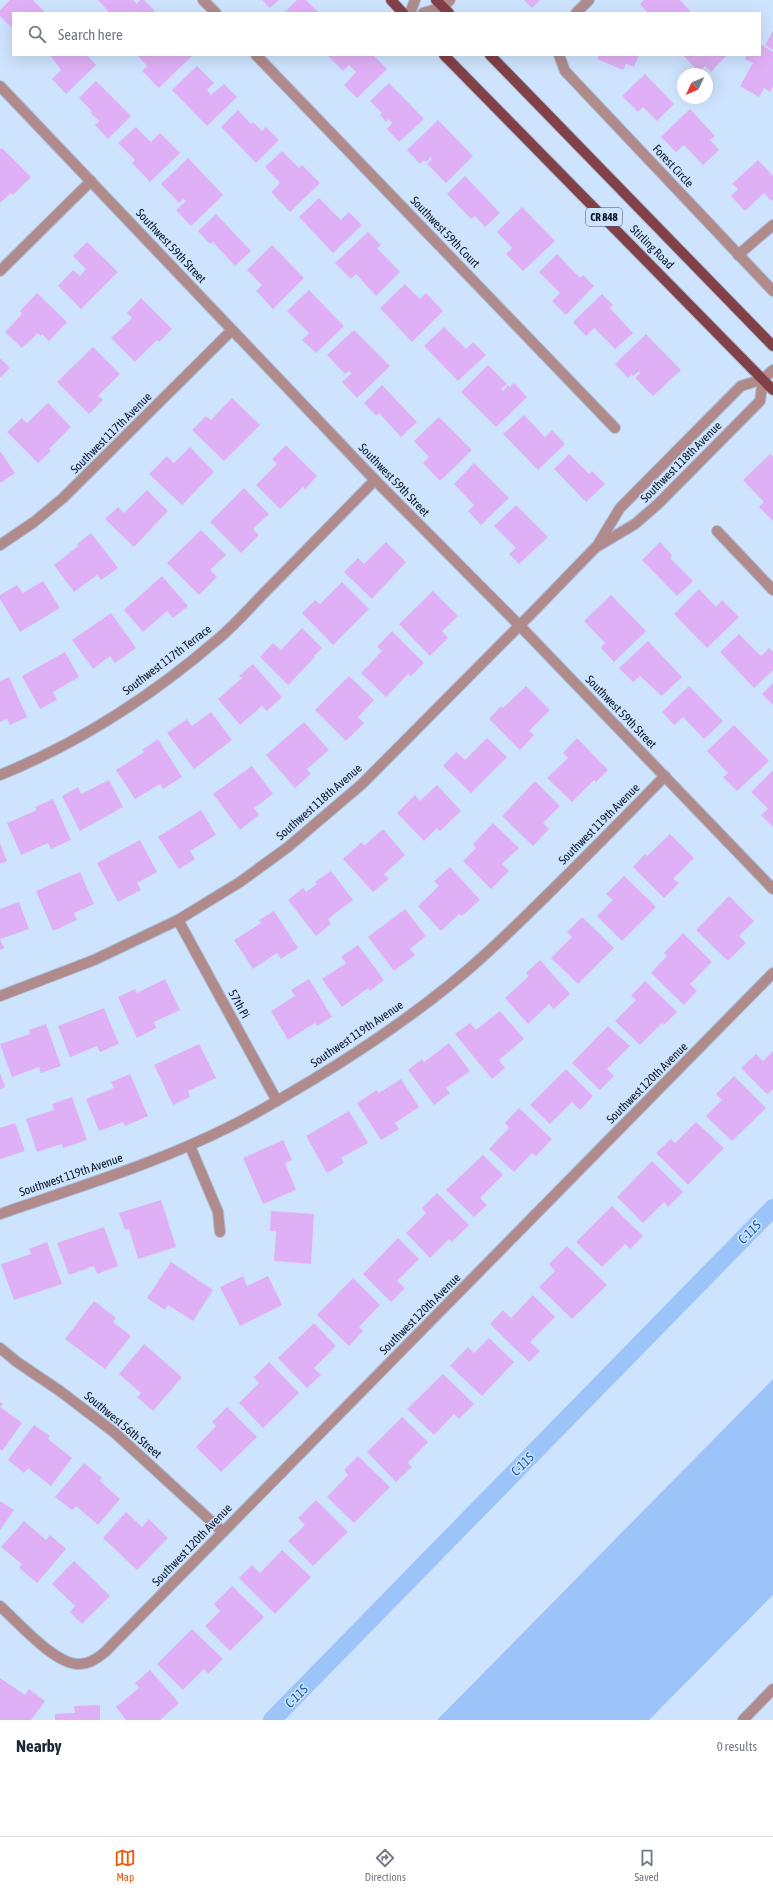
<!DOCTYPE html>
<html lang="en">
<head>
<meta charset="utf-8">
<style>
  body { margin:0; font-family:"Asap Condensed",sans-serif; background:#f2f2f3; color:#1f2937 }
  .compass { position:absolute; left:677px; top:68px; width:36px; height:36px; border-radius:50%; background:#fff; box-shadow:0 4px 16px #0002; rotate:226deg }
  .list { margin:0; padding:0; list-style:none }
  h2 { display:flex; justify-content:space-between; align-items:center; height:52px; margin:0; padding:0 16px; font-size:17px }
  h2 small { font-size:13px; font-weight:400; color:#747a83 }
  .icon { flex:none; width:22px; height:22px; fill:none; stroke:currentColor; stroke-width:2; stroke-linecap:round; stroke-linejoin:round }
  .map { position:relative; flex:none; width:773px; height:1720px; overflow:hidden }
  .search { position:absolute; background:#fff; box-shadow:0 4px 16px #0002; left:12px; right:12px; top:12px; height:44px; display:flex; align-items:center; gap:10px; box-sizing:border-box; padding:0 14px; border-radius:0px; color:#747a83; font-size:15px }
  .sheet { height:116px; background:#fff }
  nav { display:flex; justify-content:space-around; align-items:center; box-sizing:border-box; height:56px; border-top:1px solid #e0e1e3; background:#fff; font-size:11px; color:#747a83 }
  nav a { display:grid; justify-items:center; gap:2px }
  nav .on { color:#ea580c }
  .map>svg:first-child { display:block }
</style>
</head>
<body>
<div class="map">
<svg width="773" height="1720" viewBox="0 0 773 1720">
  <rect width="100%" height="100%" fill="#cee3fe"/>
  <polygon fill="#9cc4f9" points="773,1379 773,1595 649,1720 437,1720"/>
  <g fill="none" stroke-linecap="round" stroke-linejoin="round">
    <polyline stroke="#9cc4f9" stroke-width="18" points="272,1720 773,1208"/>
  </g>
  <g fill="#e0b0f6">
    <polygon points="10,0 33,0 46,13 13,13 13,29 0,16 0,10"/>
    <polygon points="98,0 133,0 137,4 140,0 144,0 155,11 154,13 110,13"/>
    <polygon points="262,0 279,0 270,8"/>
    <polygon points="297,0 306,0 319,13 284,13"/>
    <polygon points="524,0 540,0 532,8"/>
    <polygon points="644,0 680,0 690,11 689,13 648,13 640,4"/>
    <polygon points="773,31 773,50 765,45"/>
    <polygon points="760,44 773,52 773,86 770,92 764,88 759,97 740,86 753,63 745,59 747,55 760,55"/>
    <polygon points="50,55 87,55 96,65 66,94 52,79 61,70"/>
    <polygon points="137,55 193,55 159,88 142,71 147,66"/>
    <polygon points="327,55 373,55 387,69 357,98 344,85 356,72 349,65 343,71"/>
    <polygon points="599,55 639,55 634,67 626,64 623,70 597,59"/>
    <polygon points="683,55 727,55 711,72 705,66 699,72"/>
    <polygon points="197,66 214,83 207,90 211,95 224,84 237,97 207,126 172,90"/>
    <polygon points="645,74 674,104 657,121 643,107 638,112 622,96"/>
    <polygon points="96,81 131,116 108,139 95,125 99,121 90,112 92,111 79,98"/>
    <polygon points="389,83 424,119 399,142 387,129 392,123 389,119 386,122 380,115 382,113 370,101"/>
    <polygon points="690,109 715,136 710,140 719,150 703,165 684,145 676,152 661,137"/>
    <polygon points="238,110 251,124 253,122 262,131 266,127 279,140 256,163 221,127"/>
    <polygon points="438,120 473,156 446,183 427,164 432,159 431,157 426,162 424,160 420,164 407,150"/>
    <polygon points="136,127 151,142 160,133 180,153 150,182 132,163 135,160 118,143"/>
    <polygon points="2,148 31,177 13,195 11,193 0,203 0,149"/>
    <polygon points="282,151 299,168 302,165 320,183 290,212 271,192 280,183 265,167"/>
    <polygon points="188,158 223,195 191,226 176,210 186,201 183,199 179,203 161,184"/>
    <polygon points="758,160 773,176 773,199 771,201 764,193 745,211 731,196 738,189 732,184"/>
    <polygon points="465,176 500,213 485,227 475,216 471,219 447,194"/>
    <polygon points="319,198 341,220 349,212 362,225 333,253 299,217"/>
    <polygon points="522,207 555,241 523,271 506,254 512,248 497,232"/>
    <polygon points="216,214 251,251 235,266 213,242 210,244 198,231"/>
    <polygon points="368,232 381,245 377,248 400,272 376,296 356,274 351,279 335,263"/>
    <polygon points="87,242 118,272 81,309 58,286 73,270 80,276 86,269 73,256"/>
    <polygon points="272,245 304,278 273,309 256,291 262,285 247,270"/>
    <polygon points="557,254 580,278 583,275 594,286 566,315 552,301 560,293 539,272"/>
    <polygon points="405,284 420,299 426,293 443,311 412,342 380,308"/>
    <polygon points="309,290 344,326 316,353 302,340 309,333 287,311"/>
    <polygon points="37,293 67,322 49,341 42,334 41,336 38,333 22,348 5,332 22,314 20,311"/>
    <polygon points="602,294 613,305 610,308 633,333 615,349 594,328 586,336 573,322"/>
    <polygon points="141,298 172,329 159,342 157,340 135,362 111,338 132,318 127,313"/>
    <polygon points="444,327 466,349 473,342 486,355 458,381 424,346"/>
    <polygon points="354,330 390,366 357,398 342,382 352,373 349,371 345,374 327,355"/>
    <polygon points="646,334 681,370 653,396 635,378 640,373 639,371 633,376 632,374 628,378 615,364"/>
    <polygon points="93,347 120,374 98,396 103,400 89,414 57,382"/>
    <polygon points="0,358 10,368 0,378"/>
    <polygon points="488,365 507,384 501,389 503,391 508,385 510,387 514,383 527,397 496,427 461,392"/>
    <polygon points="382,385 417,422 401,437 379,413 376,416 364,403"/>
    <polygon points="232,398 260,425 224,461 192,430 206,416 211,420"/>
    <polygon points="48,403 71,427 49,449 51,451 38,463 7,432 22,418 27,423"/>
    <polygon points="524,415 545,437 552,430 565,444 538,470 503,434"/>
    <polygon points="439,417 472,450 440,481 423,463 429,457 414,441"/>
    <polygon points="286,445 317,476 305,489 303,487 280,509 256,485 277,464 272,459"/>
    <polygon points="190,447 214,472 182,505 149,474 167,456 174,463"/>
    <polygon points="0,451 15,473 0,483"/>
    <polygon points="569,454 589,474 592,471 605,484 586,502 554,469"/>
    <polygon points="770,454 773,457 773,521 759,507 764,502 743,480"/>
    <polygon points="474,463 509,498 481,525 468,511 474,505 454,484"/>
    <polygon points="244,488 269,514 253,529 259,535 241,553 210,522"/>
    <polygon points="147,490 168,511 134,547 105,519 118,507 124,513"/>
    <polygon points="516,505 548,537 519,564 509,554 516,548 494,526"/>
    <polygon points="201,530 226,555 210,570 217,577 199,595 167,563"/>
    <polygon points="91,533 118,568 101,580 97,575 74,592 54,565 78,546 77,544"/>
    <polygon points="386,542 406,562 372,599 344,572 358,558 364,564"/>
    <polygon points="660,542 672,555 670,558 693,581 677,596 642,560"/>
    <polygon points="162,576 188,606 173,618 167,611 143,632 124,610"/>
    <polygon points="43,581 60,608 20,632 0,599 0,595 17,585 23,593"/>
    <polygon points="342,582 369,609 333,645 302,613 315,600 320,604"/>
    <polygon points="699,589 716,607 722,600 739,617 707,648 674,614"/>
    <polygon points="433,591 458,616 442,631 448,638 430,656 399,624"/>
    <polygon points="611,595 646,631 614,662 601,648 605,643 584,621"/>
    <polygon points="111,613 136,648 115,663 110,656 93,669 72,640"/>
    <polygon points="302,628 322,648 314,656 315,657 288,685 260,657 273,643 281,650"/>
    <polygon points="392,631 424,663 411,676 408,674 386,697 361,673 382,651 377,647"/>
    <polygon points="739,634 761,656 769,648 773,652 773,670 754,688 720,652"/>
    <polygon points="648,641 682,677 662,696 640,676 633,682 619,668"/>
    <polygon points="65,652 79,677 53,692 57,700 40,709 22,676"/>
    <polygon points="253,664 282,697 267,711 262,706 240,725 218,699 242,678 239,676"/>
    <polygon points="349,676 374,700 358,717 364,723 346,741 315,710"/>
    <polygon points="9,677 27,717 10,725 7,719 0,722 0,681"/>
    <polygon points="773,683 773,705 762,694"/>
    <polygon points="526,686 550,710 529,731 534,735 520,750 489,719 501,706 503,708"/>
    <polygon points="689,686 723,721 704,739 683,717 674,725 662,712"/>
    <polygon points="211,712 232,740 194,769 167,733 187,719 192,726"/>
    <polygon points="304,722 329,750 307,769 311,774 295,788 266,755"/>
    <polygon points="734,725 769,761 737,791 723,777 728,773 707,751"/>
    <polygon points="487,738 507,757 471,793 443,766 456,752 465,760"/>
    <polygon points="577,738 608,770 596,782 594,780 572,802 547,778 568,758 563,753"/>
    <polygon points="158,739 182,777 163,789 160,784 135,799 116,770 144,752 142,750"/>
    <polygon points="252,766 273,794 254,808 259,815 240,830 213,794"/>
    <polygon points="773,770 773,827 761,815 768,809 751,792"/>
    <polygon points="109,780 123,807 80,831 62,796 78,787 81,794"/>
    <polygon points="535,781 560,806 543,823 549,829 533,846 502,816"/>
    <polygon points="437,785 461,811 440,831 437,828 424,841 397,813 415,795 420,801"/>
    <polygon points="53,799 71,840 51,849 48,843 21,855 7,823 37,810 35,807"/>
    <polygon points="201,810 216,835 190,851 195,859 179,869 158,837"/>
    <polygon points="493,823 519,848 502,864 509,871 491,889 463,861 476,848 473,844"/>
    <polygon points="383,829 405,855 384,874 389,879 373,892 343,859 362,842 364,846"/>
    <polygon points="670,834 694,858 673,879 679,883 664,898 633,867 645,854 647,856"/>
    <polygon points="140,840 157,872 137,883 141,890 118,902 97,863"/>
    <polygon points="0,843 7,861 0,864"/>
    <polygon points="450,867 480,900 462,916 459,914 441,931 418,906 439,886 434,881"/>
    <polygon points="331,871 353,900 328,919 331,924 316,936 288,900 303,888 306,892 317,884 315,882"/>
    <polygon points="80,872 94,904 74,913 77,920 53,931 36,891"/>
    <polygon points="624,876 656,907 622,941 597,916 613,900 606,894"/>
    <polygon points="729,896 754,921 739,936 746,943 728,961 696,930"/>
    <polygon points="19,902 29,929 0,939 4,948 0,950 0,909"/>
    <polygon points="405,909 426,936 410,949 415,955 394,971 368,937"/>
    <polygon points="274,911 298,948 281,959 277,953 253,969 234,940 261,923 259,920"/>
    <polygon points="582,917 614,948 578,984 551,958 572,937 567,932"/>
    <polygon points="683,933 712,962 690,984 697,991 684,1005 651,973 667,956 664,953"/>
    <polygon points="358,945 384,980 370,991 368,988 342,1007 322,979 346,963 341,957"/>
    <polygon points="540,960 570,994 554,1009 549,1004 528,1024 505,998 529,976 526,973"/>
    <polygon points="165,979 180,1010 154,1022 156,1028 137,1038 118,997 135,989 137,993"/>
    <polygon points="309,979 332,1017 317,1026 315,1023 288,1040 271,1011 295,996 291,990"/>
    <polygon points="645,981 677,1012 664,1025 662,1023 640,1045 615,1021 636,1000 631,996"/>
    <polygon points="104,1008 119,1044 100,1052 97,1046 70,1057 58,1026"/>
    <polygon points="500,1011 524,1039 499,1060 505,1068 492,1079 455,1034 470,1023 476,1030"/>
    <polygon points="46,1024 61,1066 41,1073 39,1067 12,1077 0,1044 30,1034 29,1030"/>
    <polygon points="608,1026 630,1046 607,1069 614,1076 600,1090 572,1063"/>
    <polygon points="449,1043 470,1071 446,1088 450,1093 434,1105 408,1070 422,1059 424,1062"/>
    <polygon points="199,1044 216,1078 188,1091 190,1097 173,1105 154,1065"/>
    <polygon points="773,1051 773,1089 767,1094 741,1068 756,1054 763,1061"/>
    <polygon points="566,1069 593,1096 580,1110 572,1102 550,1124 530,1105"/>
    <polygon points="0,1073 5,1087 0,1089"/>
    <polygon points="130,1074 148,1116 125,1126 123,1122 99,1131 86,1099 114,1088 111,1082"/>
    <polygon points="734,1076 766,1108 732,1141 706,1116 722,1100 716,1094"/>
    <polygon points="401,1079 419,1107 395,1123 399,1129 381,1140 357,1103 377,1090 379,1093"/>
    <polygon points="72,1097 87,1140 63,1148 62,1144 37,1152 26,1119 54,1110 52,1104"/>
    <polygon points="519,1108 552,1139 536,1156 532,1153 514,1172 489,1149 509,1128 505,1123"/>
    <polygon points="349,1111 368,1143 341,1158 344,1163 327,1173 306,1136"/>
    <polygon points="696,1122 724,1148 688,1185 656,1153 671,1139 675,1143"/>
    <polygon points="15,1123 25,1151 0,1159 0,1128"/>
    <polygon points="283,1140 292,1160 285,1163 296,1190 263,1204 243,1158"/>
    <polygon points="483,1155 503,1175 480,1198 487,1205 474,1217 446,1190"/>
    <polygon points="652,1161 683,1192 668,1207 664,1202 643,1223 617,1197"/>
    <polygon points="437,1193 469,1225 452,1242 449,1239 430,1258 406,1233 426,1213 422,1208"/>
    <polygon points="161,1200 176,1247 138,1259 129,1229 125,1230 119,1213"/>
    <polygon points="612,1206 643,1236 630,1249 625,1244 602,1267 576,1242"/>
    <polygon points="271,1211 314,1214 311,1264 274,1261 276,1231 270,1231"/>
    <polygon points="104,1227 118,1266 97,1274 94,1266 69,1275 57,1243"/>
    <polygon points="398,1238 419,1259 397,1281 405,1288 391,1302 363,1274"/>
    <polygon points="47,1242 62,1284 14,1300 1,1264 31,1254 29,1249"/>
    <polygon points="567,1246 607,1285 572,1319 539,1287 555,1271 549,1264"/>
    <polygon points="171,1262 213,1290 193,1321 168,1305 165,1310 147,1298"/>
    <polygon points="243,1276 247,1286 268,1276 282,1305 240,1326 220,1287"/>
    <polygon points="353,1278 380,1305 359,1327 363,1331 349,1346 317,1315"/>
    <polygon points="533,1295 555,1317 530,1342 540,1351 529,1362 490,1324 503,1310 511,1318"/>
    <polygon points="94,1301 116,1318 113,1322 131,1336 105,1369 65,1339"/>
    <polygon points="314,1323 336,1346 314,1368 321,1375 307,1388 278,1358"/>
    <polygon points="489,1338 514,1362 482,1396 450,1366 468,1347 474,1353"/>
    <polygon points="144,1344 182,1377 153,1411 137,1397 141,1393 119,1374"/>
    <polygon points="269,1362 299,1393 263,1428 239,1403 259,1383 254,1377"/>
    <polygon points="443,1374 474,1404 459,1419 454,1414 434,1435 407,1409"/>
    <polygon points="0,1402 3,1404 0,1407 22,1423 2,1451 0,1449"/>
    <polygon points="227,1407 257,1437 221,1472 196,1447 216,1426 212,1422"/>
    <polygon points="402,1417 428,1442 408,1463 412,1467 396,1482 367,1452"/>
    <polygon points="34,1425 50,1436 48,1439 72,1458 51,1486 28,1468 24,1473 8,1460"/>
    <polygon points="358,1456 390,1487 354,1523 327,1497 348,1475 344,1470"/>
    <polygon points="84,1463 102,1478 100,1481 120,1499 98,1525 76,1506 72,1510 55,1497"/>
    <polygon points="316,1500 348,1532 313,1566 288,1541 305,1525 298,1518"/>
    <polygon points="0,1501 14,1510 0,1530"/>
    <polygon points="126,1512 142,1527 149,1519 168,1538 137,1570 103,1538"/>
    <polygon points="24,1521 46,1540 50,1535 66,1549 37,1583 19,1568 22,1564 1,1547"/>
    <polygon points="282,1550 311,1577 275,1614 239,1578 252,1565 260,1573"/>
    <polygon points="74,1561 110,1596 82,1624 70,1612 75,1606 52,1584"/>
    <polygon points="232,1586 264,1617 230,1651 205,1626 220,1611 214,1604"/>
    <polygon points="192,1629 223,1659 208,1674 204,1669 183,1690 157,1664"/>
    <polygon points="150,1670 179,1703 160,1720 126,1720 116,1707 139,1688 135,1683"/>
    <polygon points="0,1678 25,1695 29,1689 45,1701 31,1720 0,1720"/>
    <polygon points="100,1705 100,1720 55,1720 55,1714 75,1713 74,1706"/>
  </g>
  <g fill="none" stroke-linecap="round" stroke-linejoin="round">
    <defs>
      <g id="minor">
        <polyline points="203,0 216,13"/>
        <polyline points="410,13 415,0"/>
        <polyline points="423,13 443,7 450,0"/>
        <polyline points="576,13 589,0"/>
        <polyline points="256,55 615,428"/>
        <polyline points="559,55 565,71 773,291"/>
        <polyline points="0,86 375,480 520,626 773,889"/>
        <polyline points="738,255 773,225"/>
        <polyline points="0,271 91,181"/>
        <polyline points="717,531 773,590"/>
        <polyline points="0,545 34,522 63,498 232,330"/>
        <polyline points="598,546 635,524 658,504 760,401 763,379"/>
        <path d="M0 775C79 743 153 695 218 639 236 624 252 605 269 588 304 552 340 516 375 480"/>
        <polyline points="178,920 277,1101"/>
        <polyline points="0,996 94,960 178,920 240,882 288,847 362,784 529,616 597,546 620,508 741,386 763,379 773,370"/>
        <polyline points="190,1146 218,1212 220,1232"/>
        <path d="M0 1214C78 1187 158 1163 231 1126 258 1113 283 1097 309 1082 372 1044 435 1001 489 951 549 895 607 835 665 776"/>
        <polyline points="0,1348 17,1362 60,1391 115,1433 223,1532"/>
        <path d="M0 1606C18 1622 56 1666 80 1664 90 1664 98 1658 105 1652L773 973"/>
        <polyline points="743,1720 773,1689"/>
      </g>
      <g id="major">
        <polyline points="391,0 403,13"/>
        <polyline points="436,0 449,13"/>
        <polyline points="444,55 773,390"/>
        <polyline points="490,55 773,346"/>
      </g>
    </defs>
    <use href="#minor" stroke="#abbed7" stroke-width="12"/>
    <use href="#major" stroke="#abbed7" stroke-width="12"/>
    <use href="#minor" stroke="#b18a8c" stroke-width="10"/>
    <use href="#major" stroke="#824047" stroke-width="10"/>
  </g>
  <g text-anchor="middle" stroke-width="3" stroke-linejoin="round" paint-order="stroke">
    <rect fill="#cee3fe" stroke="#465468" stroke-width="1" x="586" y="208" width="36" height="18" rx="3"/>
    <g font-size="11" font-weight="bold" fill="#0b1727">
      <text x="604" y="221">CR 848</text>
    </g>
    <g font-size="12" fill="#0b1727" stroke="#cee3fe">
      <text transform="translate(673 166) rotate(47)" y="4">Forest Circle</text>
      <text transform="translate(445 232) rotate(46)" y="4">Southwest 59th Court</text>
      <text transform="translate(171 246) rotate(47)" y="4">Southwest 59th Street</text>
      <text transform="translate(652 247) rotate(45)" y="4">Stirling Road</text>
      <text transform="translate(111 433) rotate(-45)" y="4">Southwest 117th Avenue</text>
      <text transform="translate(681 462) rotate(-45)" y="4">Southwest 118th Avenue</text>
      <text transform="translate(394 480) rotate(46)" y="4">Southwest 59th Street</text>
      <text transform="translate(167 660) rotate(-37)" y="4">Southwest 117th Terrace</text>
      <text transform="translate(621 712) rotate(46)" y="4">Southwest 59th Street</text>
      <text transform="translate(319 802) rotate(-41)" y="4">Southwest 118th Avenue</text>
      <text transform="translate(599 824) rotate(-45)" y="4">Southwest 119th Avenue</text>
      <text transform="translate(239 1004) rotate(61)" y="4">57th Pi</text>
      <text transform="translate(357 1034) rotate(-34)" y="4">Southwest 119th Avenue</text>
      <text transform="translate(647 1083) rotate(-45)" y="4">Southwest 120th Avenue</text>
      <text transform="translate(71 1175) rotate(-19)" y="4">Southwest 119th Avenue</text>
      <text transform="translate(420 1314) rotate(-45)" y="4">Southwest 120th Avenue</text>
      <text transform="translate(123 1425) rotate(40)" y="4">Southwest 56th Street</text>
      <text transform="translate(192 1545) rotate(-46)" y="4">Southwest 120th Avenue</text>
    </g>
    <g font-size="13" font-style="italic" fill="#1357a2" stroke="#cee3fe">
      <text transform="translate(749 1232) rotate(-46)" y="5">C-11S</text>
      <text transform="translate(522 1464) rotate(-46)" y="5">C-11S</text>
      <text transform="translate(296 1696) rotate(-46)" y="5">C-11S</text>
    </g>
  </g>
</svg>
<svg class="compass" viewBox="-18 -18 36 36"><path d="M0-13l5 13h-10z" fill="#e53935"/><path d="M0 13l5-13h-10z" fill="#747a83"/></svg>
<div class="search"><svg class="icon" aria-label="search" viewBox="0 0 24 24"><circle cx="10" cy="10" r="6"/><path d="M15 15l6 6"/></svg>Search here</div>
</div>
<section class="sheet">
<h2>Nearby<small>0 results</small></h2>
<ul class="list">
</ul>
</section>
<nav>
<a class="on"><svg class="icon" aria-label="map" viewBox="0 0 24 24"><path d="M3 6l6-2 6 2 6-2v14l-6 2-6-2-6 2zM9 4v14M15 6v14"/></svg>Map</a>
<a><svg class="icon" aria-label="directions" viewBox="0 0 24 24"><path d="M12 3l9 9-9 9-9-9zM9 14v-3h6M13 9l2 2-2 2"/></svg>Directions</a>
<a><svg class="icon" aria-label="saved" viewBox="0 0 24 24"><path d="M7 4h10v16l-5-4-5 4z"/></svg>Saved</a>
</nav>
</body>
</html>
